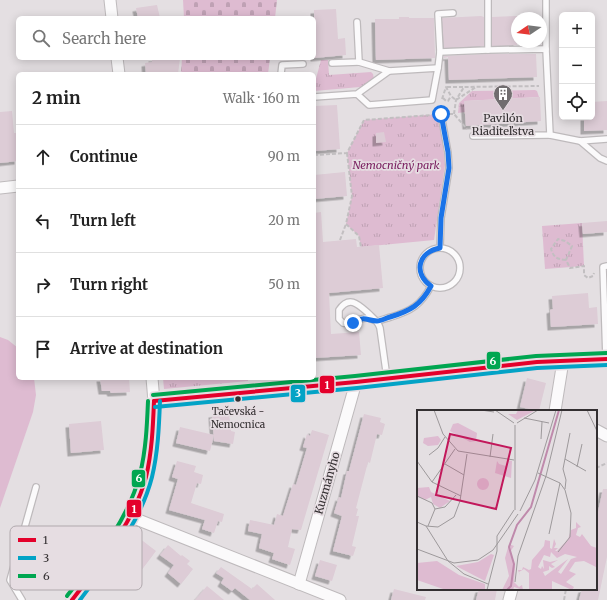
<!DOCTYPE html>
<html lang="en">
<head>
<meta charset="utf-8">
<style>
  body { margin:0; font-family:Merriweather,serif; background:#f2f2f2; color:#222 }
  .controls { position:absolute; right:12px; top:12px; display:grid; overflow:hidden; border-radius:6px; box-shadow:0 2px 10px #0003 }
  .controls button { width:36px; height:36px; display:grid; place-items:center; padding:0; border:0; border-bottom:1px solid #e0e0e0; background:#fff; color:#222; font:20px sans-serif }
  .compass { position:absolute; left:511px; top:12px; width:36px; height:36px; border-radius:50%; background:#fff; box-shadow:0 2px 10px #0003; rotate:257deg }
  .stop { position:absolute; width:12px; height:12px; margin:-9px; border:3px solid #1a73e8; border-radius:50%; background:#fff }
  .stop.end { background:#1a73e8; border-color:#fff; box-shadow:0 1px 4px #0008 }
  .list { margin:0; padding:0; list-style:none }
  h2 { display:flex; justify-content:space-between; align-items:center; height:52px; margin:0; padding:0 16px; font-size:17px }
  h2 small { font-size:13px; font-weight:400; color:#767676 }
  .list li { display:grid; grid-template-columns:26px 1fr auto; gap:12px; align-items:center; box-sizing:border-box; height:64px; padding:0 16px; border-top:1px solid #e0e0e0 }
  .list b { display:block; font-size:15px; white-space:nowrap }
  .list em { font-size:13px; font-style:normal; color:#767676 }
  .icon { flex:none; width:22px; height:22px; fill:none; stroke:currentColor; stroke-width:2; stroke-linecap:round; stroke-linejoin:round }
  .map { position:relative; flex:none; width:607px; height:600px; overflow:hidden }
  .search { position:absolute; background:#fff; box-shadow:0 2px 10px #0003; left:16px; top:16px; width:300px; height:44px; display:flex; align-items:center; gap:10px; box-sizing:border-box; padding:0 14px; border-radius:6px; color:#767676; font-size:15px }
  .panel { position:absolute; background:#fff; box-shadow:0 2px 10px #0003; left:16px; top:72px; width:300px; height:308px; border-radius:6px }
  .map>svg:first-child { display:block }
</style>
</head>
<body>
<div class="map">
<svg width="607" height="600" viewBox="0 0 607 600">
  <defs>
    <pattern id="grass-tufts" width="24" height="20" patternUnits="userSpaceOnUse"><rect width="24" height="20" fill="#debbd1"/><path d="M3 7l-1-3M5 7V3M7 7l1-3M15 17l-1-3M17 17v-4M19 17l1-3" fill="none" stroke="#bfa1b4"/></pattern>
    <pattern id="cemetery-stones" width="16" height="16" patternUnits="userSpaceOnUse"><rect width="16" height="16" fill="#debbd1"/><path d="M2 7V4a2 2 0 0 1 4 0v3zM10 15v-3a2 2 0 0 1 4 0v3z" fill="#bfa1b4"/></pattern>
    <filter id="shadow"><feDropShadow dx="-3.5" dy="3.5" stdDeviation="0" flood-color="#0004"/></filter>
  </defs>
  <rect width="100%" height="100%" fill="#e4dfe2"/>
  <g fill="url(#grass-tufts)">
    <polygon points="321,60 328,60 329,75 371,72 373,74 374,79 366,85 360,87 314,91 314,86"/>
    <polygon points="535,90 537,91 539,97 465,101 465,112 458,113 459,103 472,91"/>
    <polygon points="440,114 445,165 434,240 361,247 359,236 346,224 352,196 347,153 364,120"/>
    <polygon points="582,223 584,266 545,269 542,226"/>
    <polygon points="163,378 248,378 248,381 164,389"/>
  </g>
  <g fill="url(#cemetery-stones)">
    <polygon points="183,0 277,0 275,18 184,18"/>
    <polygon points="182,58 270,58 268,74 181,74"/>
  </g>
  <polygon fill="#debbd1" points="0,337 8,340 18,348 18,378 34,378 36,395 33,412 0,508"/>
  <g fill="#ddccd6" filter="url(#shadow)">
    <polygon points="157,5 160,18 138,18 136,8"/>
    <polygon points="336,9 338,39 345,38 346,55 314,58 314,10"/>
    <polygon points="481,16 484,17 484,46 444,48 442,18"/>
    <polygon points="517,16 517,45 492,46 492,17"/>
    <polygon points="399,17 409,17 409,18 434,18 435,58 376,60 375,19 399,19"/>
    <polygon points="488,54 536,54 537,77 449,80 448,57 444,58 444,56"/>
    <polygon points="152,58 180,58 178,74 146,74 145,63 152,62"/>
    <polygon points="540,97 541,121 466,126 464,101"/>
    <polygon points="607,101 607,130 584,131 584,117 592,117 592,102"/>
    <polygon points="337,105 340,149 314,151 314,106"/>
    <polygon points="12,111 14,133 18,133 18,161 0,163 0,112"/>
    <polygon points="384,132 386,142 376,143 376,133"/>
    <polygon points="345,172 347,196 314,199 314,175"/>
    <polygon points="321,212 323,242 356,239 357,247 379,245 383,288 329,293 331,334 359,332 361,355 314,358 314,213"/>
    <polygon points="607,221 607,232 583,234 582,223"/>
    <polygon points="588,293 589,308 597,307 598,324 551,327 550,310 553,309 552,296"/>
    <polygon points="100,378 129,378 130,392 111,393 110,391 102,391"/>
    <polygon points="527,378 546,383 539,411 520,407"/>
    <polygon points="229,413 231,431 235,432 233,444 214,441 212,414"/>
    <polygon points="364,414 381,418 380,422 385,424 382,435 377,434 370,463 368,462 356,508 358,509 356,516 359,516 352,546 356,547 353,556 333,551 342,516 334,513 339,497 341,498 347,471 349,471"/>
    <polygon points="101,421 104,450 71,453 69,424"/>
    <polygon points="180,427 214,435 210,451 176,443"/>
    <polygon points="312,430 329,435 301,530 292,529 288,547 295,549 290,565 272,559 274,553 259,548 262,534 248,531 250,520 274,525 277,514 283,516 293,484 296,485 307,448 303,447 307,434 310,436"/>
    <polygon points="177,461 196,466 194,472 203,475 201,484 197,483 191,503 224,514 222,522 218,521 214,533 202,529 205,520 169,510 178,479 172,477"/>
    <polygon points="603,489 607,489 607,557 598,600 579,600 582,589 598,589 596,589 596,521"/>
    <polygon points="139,538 156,551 134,580 122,573 130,558 126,555"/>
    <polygon points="168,545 181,556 182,555 190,561 187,564 193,569 181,584 168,573 174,565 160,555"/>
    <polygon points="320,560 337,565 332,581 315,576"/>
    <polygon points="221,567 252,589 257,584 275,600 250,600 235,588 232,591 221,583 224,578 216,573"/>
    <polygon points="207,586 224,600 195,600"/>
    <polygon points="394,589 426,597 425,600 391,600"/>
    <polygon points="479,589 497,589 495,600 476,600"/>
  </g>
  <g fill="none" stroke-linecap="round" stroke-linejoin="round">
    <defs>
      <g id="lane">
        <polyline points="546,0 546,49"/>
        <polyline points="440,52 488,50 488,0"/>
        <polyline points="359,62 389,71"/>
        <polyline points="332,63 359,62 357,22"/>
        <polyline points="438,68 440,52 438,14 453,13"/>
        <polyline points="281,74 282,65 303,64"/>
        <polyline points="314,97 357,94 389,71 438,68 432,100 369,105 357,94"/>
        <polyline points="550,135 580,141 607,139"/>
        <polyline points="473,136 550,135 546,49 488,50"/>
        <polyline points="580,141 600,158 607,161"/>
        <polyline points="440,248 441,218 449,168 448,153 441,114"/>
        <circle cx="440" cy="268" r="20"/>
        <polyline points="606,358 603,267 607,266"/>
        <path d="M387 378 380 328C378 321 373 318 368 313 358 304 349 295 339 310V319L343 323C352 325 358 318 367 318 370 318 373 320 376 321 380 321 386 318 391 317 411 311 421 305 431 286"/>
        <polyline points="22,600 10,580 36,487"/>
      </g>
      <g id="street">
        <polyline points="110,0 112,18"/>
        <polyline points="117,58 119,74"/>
        <polyline points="0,188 18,186"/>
        <polyline points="154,401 356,382 537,362 607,359"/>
        <polyline points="555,411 563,361"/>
        <polyline points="596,430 607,436"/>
        <polyline points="131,517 340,600"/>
        <polyline points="299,584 356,382"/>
        <path d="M72 600C92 573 113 547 130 518 152 478 157 422 152 378"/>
        <polyline points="509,600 512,589"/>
      </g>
    </defs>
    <use href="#lane" stroke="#bebabc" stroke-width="8"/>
    <use href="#street" stroke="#bebabc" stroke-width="13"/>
    <g stroke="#c2bfc1" stroke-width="2" stroke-dasharray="4 2" stroke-linecap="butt">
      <polyline points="447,87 464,87"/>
      <polyline points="443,98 446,101 448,101 451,96"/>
      <polyline points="442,99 446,87 451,96 456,100 476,87"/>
      <polyline points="449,114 454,114 467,129"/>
      <polyline points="454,114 456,100 464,87 539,86"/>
      <polyline points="347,153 352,196 346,224 359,236 361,247"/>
      <polyline points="314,155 347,153 364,120 432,115"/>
      <polyline points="340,240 346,224"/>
      <path d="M566 260C557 259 554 258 551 249L558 239 565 241 572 246 566 260 570 268 584 266V275L588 278 593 276 594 273"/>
      <polyline points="243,378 243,380"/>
      <polyline points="596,449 597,442"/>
      <polyline points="596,468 607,463"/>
      <polyline points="564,600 566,589"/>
    </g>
    <use href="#lane" stroke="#fbfafb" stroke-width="5.5"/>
    <use href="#street" stroke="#fbfafb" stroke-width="11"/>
    <defs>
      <g id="bus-1">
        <polyline points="154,401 356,382 537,362 607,359"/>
        <path d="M72 600C101 562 133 524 146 477 152 452 153 426 154 401"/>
      </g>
      <g id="bus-2">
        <polyline points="155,407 357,388 537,368 607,365"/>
        <path d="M80 600C108 562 140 524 152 477 158 452 159 427 160 401"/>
      </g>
      <g id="bus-3">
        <polyline points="153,395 355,376 536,356 607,353"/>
        <path d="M67 596C96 559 128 521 140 474 146 450 147 425 148 401"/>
      </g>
    </defs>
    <use href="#bus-1" stroke="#e6dde2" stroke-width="7"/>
    <use href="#bus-2" stroke="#e6dde2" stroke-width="7"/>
    <use href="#bus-3" stroke="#e6dde2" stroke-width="7"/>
    <use href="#bus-1" stroke="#e4002b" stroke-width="4"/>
    <use href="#bus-2" stroke="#03a3c6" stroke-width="4"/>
    <use href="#bus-3" stroke="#00a651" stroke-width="4"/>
  </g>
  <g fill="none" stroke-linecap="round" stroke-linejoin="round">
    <path stroke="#1a73e8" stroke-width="5" d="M353 323C365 315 367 321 377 321 381 321 386 318 390 317 410 311 421 305 431 286 413 273 418 252 440 248L441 218 449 168 448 152 441 114"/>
  </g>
  <defs>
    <symbol id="building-pin" viewBox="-11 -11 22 30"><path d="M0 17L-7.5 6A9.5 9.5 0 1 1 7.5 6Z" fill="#716d6f" stroke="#e6dde2"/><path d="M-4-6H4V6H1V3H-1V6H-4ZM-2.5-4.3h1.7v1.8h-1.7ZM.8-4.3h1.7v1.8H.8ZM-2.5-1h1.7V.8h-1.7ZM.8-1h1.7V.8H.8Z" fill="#fff"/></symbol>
  </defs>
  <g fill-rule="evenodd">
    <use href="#building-pin" x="492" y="83" width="22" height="30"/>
  </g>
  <circle fill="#332f31" stroke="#e6dde2" stroke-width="1.5" cx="238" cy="399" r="3.5"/>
  <g text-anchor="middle" stroke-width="3.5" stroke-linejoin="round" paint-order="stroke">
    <g font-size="10" fill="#332f31" stroke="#e6dde2">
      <text x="238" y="415">Tačevská -<tspan x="238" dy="13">Nemocnica</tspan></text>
    </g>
    <g font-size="11" fill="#332f31" stroke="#e6dde2">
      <text x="503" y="122">Pavilón<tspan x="503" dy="13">Riaditeľstva</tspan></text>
    </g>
    <g font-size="11" font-style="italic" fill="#7a2060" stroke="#e6dde2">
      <text x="396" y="169">Nemocničný park</text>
    </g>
    <g font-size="11" fill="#332f31" stroke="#e6dde2">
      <text transform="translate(327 483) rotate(-74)" y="4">Kuzmányho</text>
    </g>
  </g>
  <g transform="translate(417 410)">
    <rect width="180" height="180" fill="#e4dfe2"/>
    <path d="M101 0H119L100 10 91 4H99ZM60 74a6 6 0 1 1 12 0a6 6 0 1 1-12 0ZM12 77 14 82 33 91 23 98 16 94 14 87 8 90 0 86V78ZM74 144 77 145 68 171 39 156 61 152Z" fill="#debbd1"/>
    <path d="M159 112 164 117 161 118 159 125 163 127 165 124 174 136 180 138 179 157 167 151 158 152 152 161 159 164 149 172 157 177 155 180 135 171V180H112V163L107 159 102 162 103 166 101 160H105L106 157 112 160 114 159 115 150 127 136 128 130 133 131V138L135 139 137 129 139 134 137 138H141L138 141H140L151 129 154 120 159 118ZM134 142 140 148 148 144 160 147 154 149 144 164 141 162 151 149 128 166 126 162 132 160V156L135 158 138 157 134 154 141 150 133 152 126 150 127 159 125 156 124 159 121 157 127 145 133 147ZM92 134 97 136 93 142 98 157 97 172 102 177 105 175 106 180 97 177 96 180H85L92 166 88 148Z" fill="#debbd1" fill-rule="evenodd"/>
    <path d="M91 50 95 51 94 68 78 63 80 51 82 54 89 56ZM20 151 42 165 68 174V180H29L0 170V153Z" fill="#debbd1"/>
    <path d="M41 13 60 23 59 31 53 32 33 21 36 14ZM21 26 24 30 21 35 11 36 6 33 7 28Z" fill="#debbd1"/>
    <path fill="none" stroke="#bf8aac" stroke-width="2" d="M90 180 94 176 97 154 92 137 100 115 114 97 142 0"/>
    <path fill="none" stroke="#9d999b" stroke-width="1" d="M17 0 26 24 41 41 97 50M64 0 77 2M78 0 97 13M170 0 180 21M107 8 132 13M100 13 121 0M124 29 125 12M12 45 21 38 28 27M73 47 76 24M148 49 169 61M0 51 15 72 44 86M28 54 47 65M160 57 165 34M121 63 143 73 148 80 154 103 153 127 141 142M15 72 38 39M148 79 149 70 146 59 153 23M0 86 15 93 18 99 11 116M18 99 28 97 39 85M98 100V15M103 101 118 70 139 0M0 112 9 116 21 117 37 107 43 91 50 44M9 116 31 151 47 164 71 174M132 124 143 73M0 139 37 153 61 150 76 140 101 104M98 172 101 146 129 66 145 0M70 180 80 141V126L97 100"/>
    <path fill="#c2185b" fill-opacity="0.15" stroke="#c2185b" stroke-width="2" d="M33 24 94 38 79 99 19 85Z"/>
    <rect width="180" height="180" fill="none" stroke="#332f31" stroke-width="2"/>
  </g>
  <rect x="10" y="526" width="132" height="64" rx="6" fill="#e6dde2" stroke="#b0a9ad" stroke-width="1"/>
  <rect x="18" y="538" width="18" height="4" fill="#e4002b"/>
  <rect x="18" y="556" width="18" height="4" fill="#03a3c6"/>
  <rect x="18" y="574" width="18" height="4" fill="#00a651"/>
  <g font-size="11" fill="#332f31">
    <text x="43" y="544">1</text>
    <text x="43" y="562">3</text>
    <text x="43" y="580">6</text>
  </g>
  <g stroke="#e6dde2" stroke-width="1.5">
    <rect x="486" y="351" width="15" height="19" rx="4" fill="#00a651"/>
    <rect x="319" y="375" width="16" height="19" rx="4" fill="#e4002b"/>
    <rect x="290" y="384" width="16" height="19" rx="4" fill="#03a3c6"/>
    <rect x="131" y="469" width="15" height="19" rx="4" fill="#00a651"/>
    <rect x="126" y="499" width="16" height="19" rx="4" fill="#e4002b"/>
  </g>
  <g font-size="11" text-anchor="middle" font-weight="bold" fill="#fff">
    <text x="493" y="365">6</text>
    <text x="327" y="389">1</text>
    <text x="298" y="397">3</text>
    <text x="139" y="482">6</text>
    <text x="134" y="513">1</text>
  </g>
</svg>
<div class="controls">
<button>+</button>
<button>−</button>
<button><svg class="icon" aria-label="locate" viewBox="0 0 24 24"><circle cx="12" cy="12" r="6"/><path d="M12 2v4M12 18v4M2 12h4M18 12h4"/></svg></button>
</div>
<svg class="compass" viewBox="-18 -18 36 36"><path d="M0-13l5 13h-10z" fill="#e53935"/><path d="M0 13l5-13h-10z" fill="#767676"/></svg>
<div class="stop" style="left:441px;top:114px"></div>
<div class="stop end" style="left:353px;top:323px"></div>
<div class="search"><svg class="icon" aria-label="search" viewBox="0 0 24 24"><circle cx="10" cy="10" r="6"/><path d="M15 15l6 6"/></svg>Search here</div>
<section class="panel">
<h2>2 min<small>Walk · 160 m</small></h2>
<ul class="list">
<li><svg class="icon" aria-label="ahead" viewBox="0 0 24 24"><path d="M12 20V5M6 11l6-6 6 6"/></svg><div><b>Continue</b></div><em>90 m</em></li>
<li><svg class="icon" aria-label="left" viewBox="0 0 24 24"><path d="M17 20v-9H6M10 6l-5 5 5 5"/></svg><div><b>Turn left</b></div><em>20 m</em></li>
<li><svg class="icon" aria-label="right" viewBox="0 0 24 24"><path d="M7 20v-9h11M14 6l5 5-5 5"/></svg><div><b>Turn right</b></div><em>50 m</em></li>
<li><svg class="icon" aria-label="arrive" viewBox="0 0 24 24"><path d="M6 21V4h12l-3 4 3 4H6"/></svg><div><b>Arrive at destination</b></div></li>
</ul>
</section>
</div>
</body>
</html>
